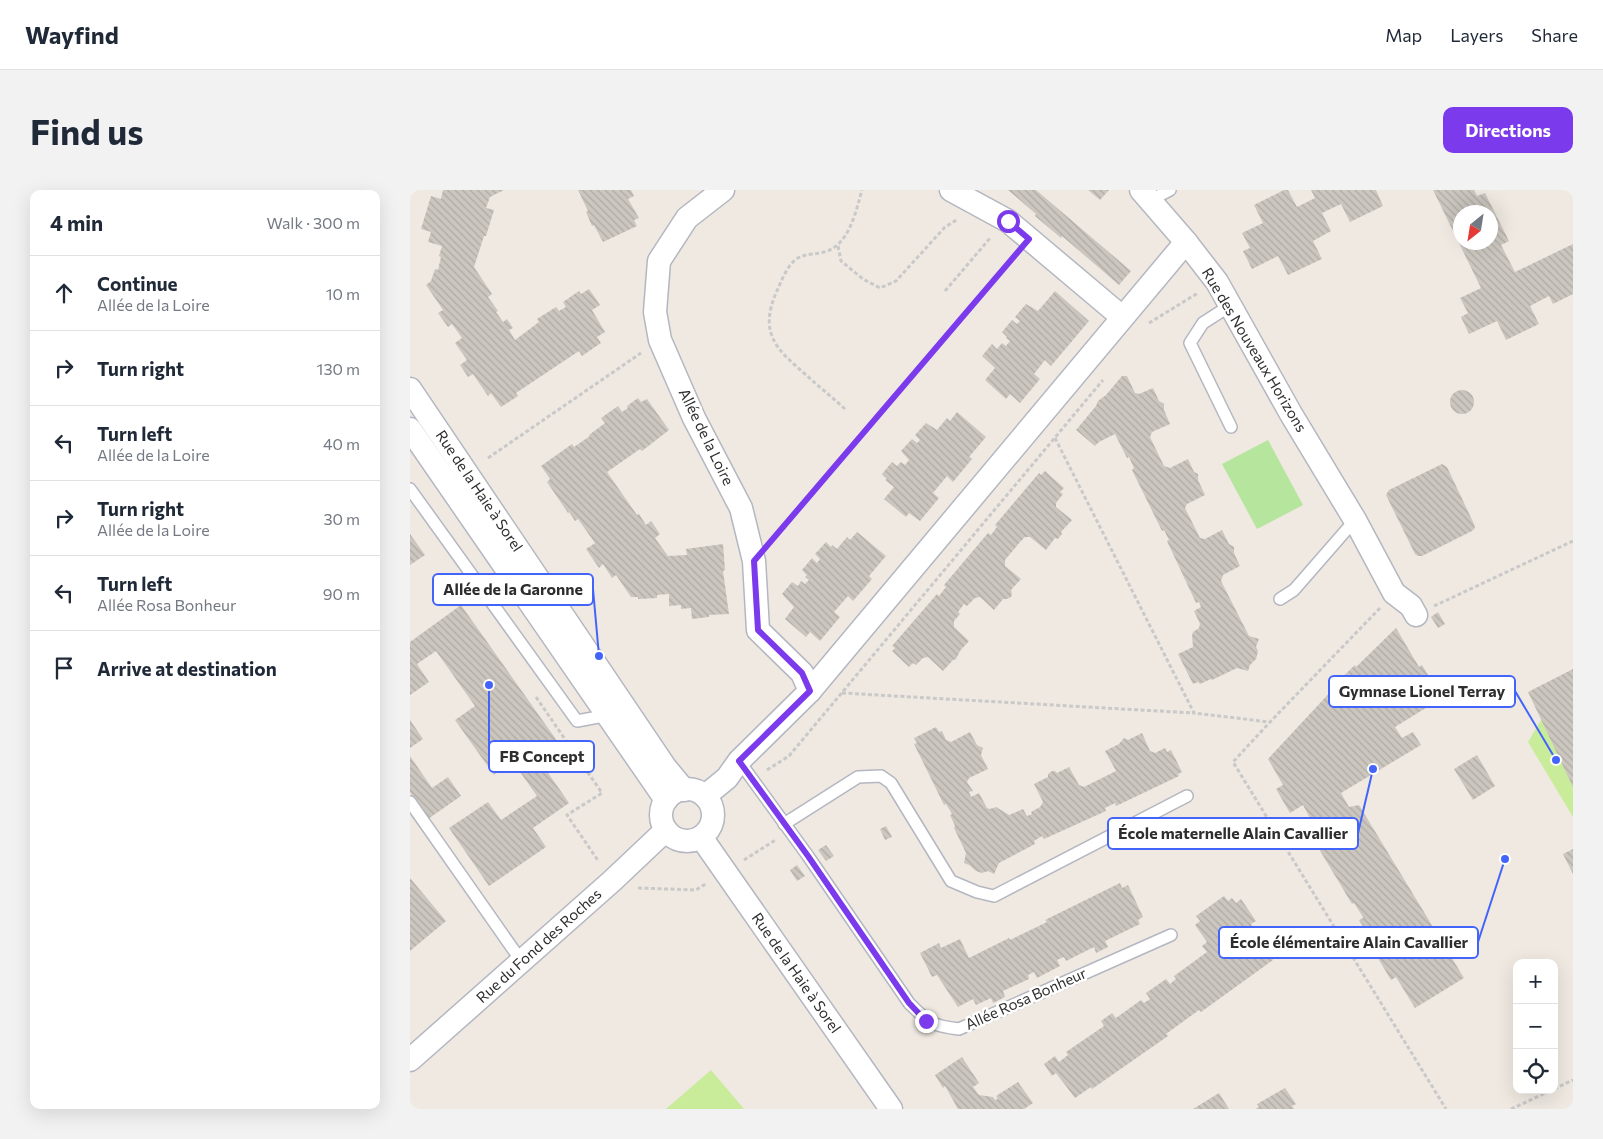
<!DOCTYPE html>
<html lang="en">
<head>
<meta charset="utf-8">
<style>
  body { margin:0; font-family:Commissioner,sans-serif; background:#f2f2f3; color:#1f2937 }
  .controls { position:absolute; right:15px; bottom:15px; display:grid; overflow:hidden; border-radius:10px; box-shadow:0 5px 20px #0002 }
  .controls button { width:45px; height:45px; display:grid; place-items:center; padding:0; border:0; border-bottom:1px solid #e0e1e3; background:#fff; color:#1f2937; font:25px sans-serif }
  .compass { position:absolute; left:1043px; top:15px; width:45px; height:45px; border-radius:50%; background:#fff; box-shadow:0 5px 20px #0002; rotate:210deg }
  .stop { position:absolute; width:15px; height:15px; margin:-11px; border:4px solid #7c3aed; border-radius:50%; background:#fff }
  .stop.end { background:#7c3aed; border-color:#fff; box-shadow:0 1px 5px #0008 }
  .list { margin:0; padding:0; list-style:none }
  h2 { display:flex; justify-content:space-between; align-items:center; height:65px; margin:0; padding:0 20px; font-size:21px }
  h2 small { font-size:16px; font-weight:400; color:#747a83 }
  .list li { display:grid; grid-template-columns:32px 1fr auto; gap:15px; align-items:center; box-sizing:border-box; height:75px; padding:0 20px; border-top:1px solid #e0e1e3 }
  .list b { display:block; font-size:19px; white-space:nowrap }
  .list p { margin:0; font-size:16px; white-space:nowrap; color:#747a83 }
  .list em { font-size:16px; font-style:normal; color:#747a83 }
  .icon { flex:none; width:28px; height:28px; fill:none; stroke:currentColor; stroke-width:2; stroke-linecap:round; stroke-linejoin:round }
  .map { position:relative; flex:none; width:1163px; height:919px; overflow:hidden; border-radius:10px }
  header { display:flex; align-items:center; gap:30px; box-sizing:border-box; height:70px; padding:0 25px; background:#fff; border-bottom:1px solid #e0e1e3 }
  header strong { font-size:24px }
  nav { display:flex; gap:28px; margin-inline-start:auto; font-size:18px }
  .intro { display:flex; align-items:center; justify-content:space-between; box-sizing:border-box; height:120px; padding:0 30px }
  h1 { margin:0; font-size:35px }
  .button { padding:12px 22px; border-radius:10px; background:#7c3aed; color:#fff; font-size:18px; font-weight:700 }
  main { display:flex; gap:30px; padding:0 30px }
  aside { flex:1; background:#fff; border-radius:10px; box-shadow:0 5px 20px #0002 }
  .map>svg:first-child { display:block }
</style>
</head>
<body>
<header>
<strong>Wayfind</strong>
<nav><a>Map</a><a>Layers</a><a>Share</a></nav>
</header>
<div class="intro"><h1>Find us</h1><a class="button">Directions</a></div>
<main>
<aside>
<h2>4 min<small>Walk · 300 m</small></h2>
<ul class="list">
<li><svg class="icon" aria-label="ahead" viewBox="0 0 24 24"><path d="M12 20V5M6 11l6-6 6 6"/></svg><div><b>Continue</b><p>Allée de la Loire</p></div><em>10 m</em></li>
<li><svg class="icon" aria-label="right" viewBox="0 0 24 24"><path d="M7 20v-9h11M14 6l5 5-5 5"/></svg><div><b>Turn right</b></div><em>130 m</em></li>
<li><svg class="icon" aria-label="left" viewBox="0 0 24 24"><path d="M17 20v-9H6M10 6l-5 5 5 5"/></svg><div><b>Turn left</b><p>Allée de la Loire</p></div><em>40 m</em></li>
<li><svg class="icon" aria-label="right" viewBox="0 0 24 24"><path d="M7 20v-9h11M14 6l5 5-5 5"/></svg><div><b>Turn right</b><p>Allée de la Loire</p></div><em>30 m</em></li>
<li><svg class="icon" aria-label="left" viewBox="0 0 24 24"><path d="M17 20v-9H6M10 6l-5 5 5 5"/></svg><div><b>Turn left</b><p>Allée Rosa Bonheur</p></div><em>90 m</em></li>
<li><svg class="icon" aria-label="arrive" viewBox="0 0 24 24"><path d="M6 21V4h12l-3 4 3 4H6"/></svg><div><b>Arrive at destination</b></div></li>
</ul>
</aside>
<div class="map">
<svg width="1163" height="919" viewBox="0 0 1163 919">
  <defs>
    <pattern id="building-back-hatch" width="6" height="6" patternUnits="userSpaceOnUse" patternTransform="scale(1.25)"><rect width="6" height="6" fill="#cbc7bf"/><path d="M-1 5l2 2M0 0l6 6M5-1l2 2" fill="none" stroke="#afaba4"/></pattern>
  </defs>
  <rect width="100%" height="100%" fill="#efe9e1"/>
  <polygon fill="#b6e59e" points="858,250 893,315 847,339 812,274"/>
  <g fill="#c9ec9a">
    <polygon points="1163,485 1163,627 1118,552 1156,487"/>
    <polygon points="301,880 334,919 256,919"/>
  </g>
  <g fill="url(#building-back-hatch)" fill-rule="evenodd">
    <polygon points="33,0 94,0 80,7 76,18 84,20 76,46 74,46 64,77 82,104 78,107 88,121 86,122 93,132 97,129 103,138 99,140 105,150 129,132 127,129 146,117 149,121 156,117 153,112 169,101 171,104 179,99 190,115 182,120 195,142 187,147 191,153 172,166 169,161 106,203 108,206 91,217 81,203 78,206 63,184 58,187 50,175 57,170 45,153 52,148 42,134 38,137 28,123 33,120 16,95 21,91 25,79 28,80 31,67 29,66 32,56 18,52 21,42 11,39 21,6 31,9"/>
    <polygon points="168,0 221,0 224,6 218,9 229,28 224,30 227,36 193,52 184,35 182,36 176,22 178,21"/>
    <polygon points="598,0 626,0 721,81 709,95 652,46 651,48 625,26 626,24"/>
    <polygon points="678,0 699,0 690,10"/>
    <polygon points="874,0 878,0 887,17 905,8 901,0 966,0 973,16 940,32 931,14 912,23 921,41 903,51 912,69 878,85 868,66 842,79 833,61 840,58 832,43 853,33 844,15"/>
    <path d="M1023 0H1064L1067 6 1075 3 1099 51 1091 55 1105 82 1163 54V104L1143 114 1139 106 1120 116 1129 134 1096 150 1087 131 1059 144 1051 127 1058 123 1050 108 1071 98ZM1050 22H1080V52H1050Z"/>
    <polygon points="645,101 679,131 641,176 635,170 624,184 630,189 610,213 600,204 596,209 575,190 585,178 572,166 582,154 587,159 592,153 596,156 600,151 596,148 597,147 592,142 602,130 607,134 610,131 605,127 616,114 628,121"/>
    <polygon points="712,186 717,186 725,203 729,204 743,198 749,211 754,214 754,220 760,234 742,242 740,247 754,276 760,278 778,269 784,282 788,284 788,290 795,305 777,314 775,318 790,348 795,349 812,340 819,354 824,357 824,363 830,376 813,385 811,391 839,446 849,449 846,457 848,461 846,469 840,475 838,481 827,478 802,490 801,489 790,494 788,492 783,494 768,464 783,457 782,446 783,442 789,438 790,434 784,421 791,417 789,412 786,413 757,351 759,350 754,340 752,341 722,280 724,278 719,267 717,268 705,244 689,252 685,256 666,240 686,216 688,211 696,205"/>
    <circle cx="1052" cy="212" r="12"/>
    <polygon points="228,208 231,212 237,209 259,240 232,261 230,259 197,282 227,325 229,324 236,335 241,331 250,344 245,348 258,366 277,365 276,359 313,354 315,380 313,381 319,424 299,425 299,427 282,429 281,418 271,419 271,415 259,416 259,404 247,405 247,408 228,409 228,407 221,407 206,385 202,388 193,374 189,378 176,359 185,353 168,329 165,331 159,322 158,323 137,292 140,289 131,276 162,254 164,257 180,246 179,245 195,233 191,228 208,216 212,222 218,218 217,216"/>
    <polygon points="547,222 576,247 559,267 562,269 543,292 537,286 523,303 529,308 510,331 499,323 496,327 474,309 484,297 475,290 477,289 472,284 482,272 487,276 491,272 495,275 499,270 491,261 502,249 507,253 510,250 505,245 516,233 527,240 537,228 540,231"/>
    <polygon points="1032,274 1037,277 1064,334 1065,338 1062,341 1012,366 1008,366 1005,364 976,305 979,300"/>
    <polygon points="635,281 654,298 650,302 653,304 646,313 646,317 662,330 651,342 652,344 648,349 645,348 636,360 620,347 615,347 610,352 595,370 595,376 611,389 601,400 602,404 601,407 597,409 593,409 584,420 570,407 565,408 557,416 554,414 548,422 550,424 544,431 544,437 559,451 550,461 546,469 543,470 533,481 518,467 513,468 506,475 503,473 499,477 482,461 485,458 482,456 527,404 529,406 536,397 534,395 578,343 581,345 587,337 585,335 629,283 631,285"/>
    <polygon points="447,342 476,366 459,386 462,389 443,411 438,406 424,422 430,427 410,451 400,442 396,447 375,429 384,417 372,404 382,392 388,396 391,391 395,394 399,390 395,387 397,385 392,380 402,368 407,373 410,369 405,364 416,352 421,357 422,355 427,359 437,347 440,350"/>
    <polygon points="0,344 15,365 0,375"/>
    <polygon points="51,415 155,562 134,577 159,613 123,638 136,657 79,696 39,638 78,612 91,630 127,606 103,572 84,585 45,530 65,516 26,461 7,474 19,492 0,505 0,452"/>
    <polygon points="1028,422 1035,434 1028,438 1021,427"/>
    <polygon points="986,438 1009,477 1012,475 1032,508 985,537 992,548 1003,542 1011,555 931,603 939,617 949,615 1054,788 1005,818 986,787 981,790 962,758 965,756 949,730 953,728 953,727 944,713 942,714 894,634 901,630 893,615 880,623 866,599 873,595 858,569 925,497 924,495 945,475 946,477"/>
    <polygon points="1163,479 1163,597 1118,502"/>
    <polygon points="0,530 13,549 0,558"/>
    <polygon points="526,537 529,542 532,541 536,550 541,552 560,542 567,555 573,558 571,565 578,579 559,588 557,592 563,601 559,602 561,607 569,603 577,618 580,619 586,617 599,625 613,619 617,626 622,624 621,622 630,617 633,612 624,594 638,587 638,584 642,581 645,581 647,583 659,577 669,595 674,597 706,581 695,561 709,554 714,548 718,550 732,543 740,561 745,563 755,558 757,562 761,560 772,582 768,584 769,586 706,616 705,613 695,618 696,621 634,649 632,646 624,651 625,654 589,673 584,684 578,681 572,683 566,681 559,675 554,673 556,663 544,638 545,636 540,625 542,624 536,614 534,615 504,554 507,553 504,548"/>
    <polygon points="1067,565 1085,596 1063,610 1044,579"/>
    <polygon points="0,566 22,598 38,587 51,606 18,629 0,602"/>
    <polygon points="476,636 482,647 475,650 470,639"/>
    <polygon points="416,655 424,666 416,671 408,660"/>
    <polygon points="1163,659 1163,684 1153,664"/>
    <polygon points="387,675 395,686 387,691 380,680"/>
    <polygon points="0,688 36,731 0,761"/>
    <polygon points="710,693 712,698 718,695 733,727 728,730 730,734 695,751 698,757 686,763 684,757 656,771 654,767 647,770 650,776 627,788 624,782 618,785 619,789 593,801 595,807 583,813 581,808 566,815 563,809 548,817 527,785 522,787 510,763 529,753 531,758 550,749 559,768 599,748 600,750 637,732 635,730"/>
    <polygon points="814,706 818,711 822,708 826,713 831,709 846,731 841,734 861,762 858,763 863,770 791,822 789,820 756,844 758,846 682,899 681,897 665,908 646,883 642,886 634,874 645,866 649,872 658,865 656,862 694,836 691,831 702,823 706,828 731,810 734,813 740,809 736,803 756,789 760,794 766,789 764,786 797,762 792,756 797,752 785,735 790,731 786,726"/>
    <polygon points="552,867 569,893 563,897 569,905 583,907 585,910 588,909 586,906 608,892 623,913 614,919 548,919 535,896 533,898 525,885"/>
    <polygon points="875,898 886,914 882,916 884,919 845,919 849,917 847,914"/>
    <polygon points="809,903 819,919 783,919"/>
  </g>
  <g fill="none" stroke-linecap="round" stroke-linejoin="round">
    <defs>
      <g id="lane">
        <polyline points="739,11 760,0"/>
        <polyline points="821,115 793,133 780,153 821,237"/>
        <polyline points="0,299 167,531 199,525"/>
        <polyline points="870,409 884,400 945,330"/>
        <path d="M329 571 398 666 499 813C518 832 521 836 549 839L761 745"/>
        <polyline points="0,612 112,772"/>
        <polyline points="374,634 448,587 471,586 481,593 541,691 567,702 584,706 777,606"/>
      </g>
      <g id="street">
        <polyline points="313,0 277,28 249,71 245,122 250,150 284,228 331,318 344,371 348,440 392,483 400,501"/>
        <polyline points="541,0 598,31 712,127"/>
        <polyline points="731,0 776,52 807,92 881,224 945,330 984,403 1001,416 1006,425"/>
        <polyline points="0,199 255,577 274,600"/>
        <polyline points="0,239 256,610"/>
        <circle cx="277" cy="625" r="26"/>
        <polyline points="295,606 317,588 329,571 400,501 776,52"/>
        <polyline points="291,647 481,919"/>
        <polyline points="0,870 202,691 256,640"/>
      </g>
    </defs>
    <use href="#lane" stroke="#b4b7c1" stroke-width="14"/>
    <use href="#street" stroke="#b4b7c1" stroke-width="25"/>
    <g stroke="#c9c9c9" stroke-width="3" stroke-dasharray="4 2.5" stroke-linecap="butt">
      <polyline points="428,56 431,71 453,89 470,98 486,91 535,37 548,29"/>
      <polyline points="535,101 581,47"/>
      <polyline points="739,133 788,103"/>
      <path d="M435 219C422 207 408 196 395 184 366 159 349 143 366 103 371 92 376 78 385 70 394 63 404 65 414 62 439 56 446 21 452 0"/>
      <polyline points="645,248 784,523 859,532"/>
      <polyline points="78,268 231,163"/>
      <polyline points="362,350 605,65"/>
      <polyline points="1024,416 1163,351"/>
      <polyline points="970,418 860,532 823,572 1036,919"/>
      <polyline points="432,503 783,523"/>
      <polyline points="126,507 192,603 157,625 189,672"/>
      <polyline points="357,580 379,566 693,190"/>
      <polyline points="334,670 367,649"/>
      <polyline points="228,698 286,700 297,693"/>
      <polyline points="1144,899 1163,890"/>
      <polyline points="1101,919 1142,900"/>
    </g>
    <use href="#lane" stroke="#fff" stroke-width="11"/>
    <use href="#street" stroke="#fff" stroke-width="22"/>
  </g>
  <g fill="none" stroke-linecap="round" stroke-linejoin="round">
    <polyline stroke="#7c3aed" stroke-width="6" points="516,831 499,813 398,666 329,571 400,501 392,483 348,440 344,371 619,49 598,31"/>
  </g>
  <g text-anchor="middle" stroke-width="5" stroke-linejoin="round" paint-order="stroke">
    <g font-size="15" fill="#2e2e2e" stroke="#fff">
      <text transform="translate(844 160) rotate(59)" y="5">Rue des Nouveaux Horizons</text>
      <text transform="translate(296 247) rotate(64)" y="5">Allée de la Loire</text>
      <text transform="translate(69 301) rotate(56)" y="5">Rue de la Haie à Sorel</text>
      <text transform="translate(129 756) rotate(-42)" y="5">Rue du Fond des Roches</text>
      <text transform="translate(386 783) rotate(55)" y="5">Rue de la Haie à Sorel</text>
      <text transform="translate(616 809) rotate(-24)" y="5">Allée Rosa Bonheur</text>
    </g>
  </g>
  <path fill="none" stroke="#4264fb" stroke-width="2" d="M189 466L183 399M1146 570L1105 501M79 495L79 566M963 579L948 643M1095 669L1068 752"/>
  <g fill="#4264fb" stroke="#fff" stroke-width="2">
    <circle cx="189" cy="466" r="5"/>
    <circle cx="1146" cy="570" r="5"/>
    <circle cx="79" cy="495" r="5"/>
    <circle cx="963" cy="579" r="5"/>
    <circle cx="1095" cy="669" r="5"/>
  </g>
  <g fill="#fff" stroke="#4264fb" stroke-width="2">
    <rect x="23" y="384" width="160" height="31" rx="5"/>
    <rect x="919" y="486" width="186" height="31" rx="5"/>
    <rect x="79" y="551" width="105" height="31" rx="5"/>
    <rect x="698" y="628" width="250" height="31" rx="5"/>
    <rect x="809" y="737" width="259" height="31" rx="5"/>
  </g>
  <g font-size="16" text-anchor="middle" font-weight="bold" fill="#2e2e2e">
    <text x="103" y="405">Allée de la Garonne</text>
    <text x="1012" y="507">Gymnase Lionel Terray</text>
    <text x="132" y="572">FB Concept</text>
    <text x="823" y="649">École maternelle Alain Cavallier</text>
    <text x="939" y="758">École élémentaire Alain Cavallier</text>
  </g>
</svg>
<div class="controls">
<button>+</button>
<button>−</button>
<button><svg class="icon" aria-label="locate" viewBox="0 0 24 24"><circle cx="12" cy="12" r="6"/><path d="M12 2v4M12 18v4M2 12h4M18 12h4"/></svg></button>
</div>
<svg class="compass" viewBox="-18 -18 36 36"><path d="M0-13l5 13h-10z" fill="#e53935"/><path d="M0 13l5-13h-10z" fill="#747a83"/></svg>
<div class="stop" style="left:598px;top:31px"></div>
<div class="stop end" style="left:516px;top:831px"></div>
</div>
</main>
</body>
</html>
